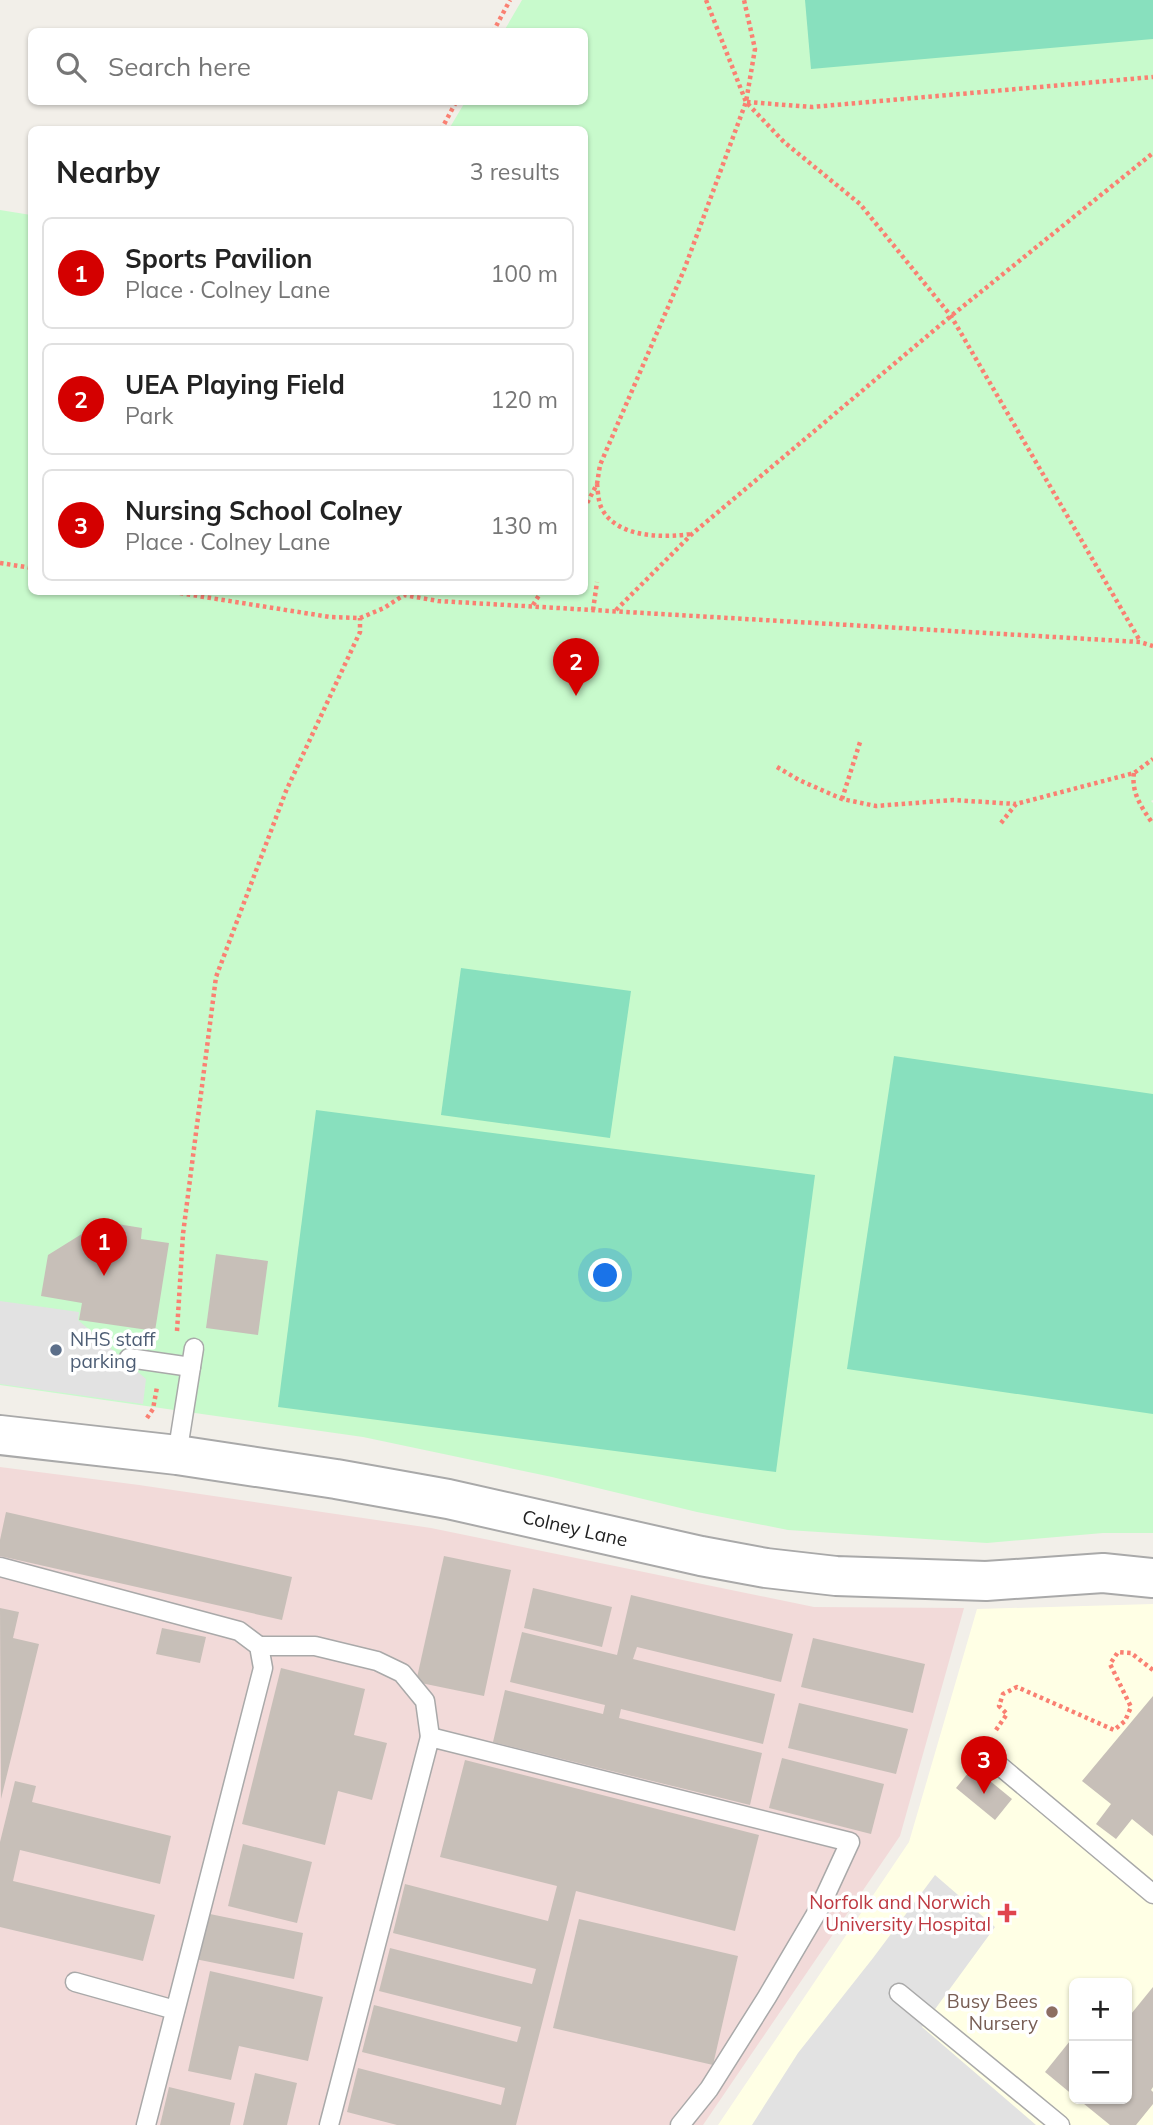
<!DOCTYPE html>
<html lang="en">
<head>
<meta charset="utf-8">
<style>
  body { margin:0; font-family:Mulish,sans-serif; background:#f2f2f2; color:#222 }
  .controls { position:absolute; right:21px; bottom:21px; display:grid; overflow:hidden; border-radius:10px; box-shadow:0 2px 5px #0004 }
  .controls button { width:63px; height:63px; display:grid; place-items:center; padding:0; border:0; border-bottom:2px solid #e0e0e0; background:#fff; color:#222; font:35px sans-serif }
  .you { position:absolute; left:606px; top:1276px; width:24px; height:24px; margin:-18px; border:5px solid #fff; border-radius:50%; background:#1a73e8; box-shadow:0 0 0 10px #1a73e833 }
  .badge { display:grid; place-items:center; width:46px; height:46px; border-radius:50%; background:#d40000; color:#fff; font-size:23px; font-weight:700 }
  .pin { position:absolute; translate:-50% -58px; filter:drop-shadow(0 2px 4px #0008) }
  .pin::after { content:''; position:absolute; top:37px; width:24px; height:21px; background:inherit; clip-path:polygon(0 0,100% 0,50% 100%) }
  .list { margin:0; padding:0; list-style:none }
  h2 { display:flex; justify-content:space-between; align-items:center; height:91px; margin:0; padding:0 28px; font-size:30px }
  h2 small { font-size:23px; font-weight:400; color:#767676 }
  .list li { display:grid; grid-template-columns:46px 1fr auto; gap:21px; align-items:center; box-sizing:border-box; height:112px; margin:0 14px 14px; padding:0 14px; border:2px solid #e0e0e0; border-radius:10px }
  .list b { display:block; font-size:26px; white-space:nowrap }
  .list p { margin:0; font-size:23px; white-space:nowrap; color:#767676 }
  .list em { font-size:23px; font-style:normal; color:#767676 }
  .icon { flex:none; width:38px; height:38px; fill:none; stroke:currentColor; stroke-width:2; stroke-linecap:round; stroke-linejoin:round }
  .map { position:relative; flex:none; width:1153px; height:2125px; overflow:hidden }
  .search { position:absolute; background:#fff; box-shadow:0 2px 5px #0004; left:28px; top:28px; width:560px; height:77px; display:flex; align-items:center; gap:18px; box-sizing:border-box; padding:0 24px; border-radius:10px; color:#767676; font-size:26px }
  .panel { position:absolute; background:#fff; box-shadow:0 2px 5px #0004; left:28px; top:126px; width:560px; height:469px; border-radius:10px }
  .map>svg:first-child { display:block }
</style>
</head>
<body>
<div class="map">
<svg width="1153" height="2125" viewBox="0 0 1153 2125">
  <rect width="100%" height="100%" fill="#f2efe9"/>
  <polygon fill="#f2dad9" points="0,1467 139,1485 431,1528 814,1607 964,1608 900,1836 703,2125 0,2125"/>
  <path fill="#ffffe5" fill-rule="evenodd" d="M1153 1604V2125H718L909 1842 977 1609ZM1074 1983H1127V2099H1074Z"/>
  <polygon fill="#c8facc" points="522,0 1153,0 1153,800 1151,801 1153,803 1153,1533 1103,1533 987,1543 788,1530 697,1512 552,1477 363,1437 0,1385 0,210 31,215 32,592 584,592 584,130 449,129 465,102 584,102 584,32 504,31"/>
  <g fill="#88e0be">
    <polygon points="805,0 1153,0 1153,39 811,69"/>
    <polygon points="461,968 631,991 610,1138 441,1115"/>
    <polygon points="894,1056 1153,1094 1153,1414 847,1369"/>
    <polygon points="316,1110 815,1175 776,1472 278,1407"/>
  </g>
  <g fill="#e2e2e2">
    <polygon points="0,1301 79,1312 78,1320 146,1379 143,1404 0,1384"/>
    <polygon points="935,1875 995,1927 922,2027 1036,2125 752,2125 798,2053 873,1958"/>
  </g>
  <g fill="#c7bfb8">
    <polygon points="93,1220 142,1228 141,1239 169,1243 155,1331 79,1320 82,1303 41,1296 48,1255 93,1227"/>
    <polygon points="216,1254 268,1261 258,1335 206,1328"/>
    <polygon points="6,1512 292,1577 282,1620 0,1556 0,1540"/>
    <polygon points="444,1556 511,1570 484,1696 416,1682"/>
    <polygon points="533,1588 612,1607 602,1647 524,1628"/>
    <polygon points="631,1595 793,1634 781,1682 637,1647 633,1659 775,1694 763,1744 621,1709 619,1718 762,1753 750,1805 493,1742 505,1690 603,1714 605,1705 510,1682 522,1632 617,1655"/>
    <polygon points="0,1608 19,1612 13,1638 39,1644 1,1799"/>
    <polygon points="162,1628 206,1637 200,1663 156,1654"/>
    <polygon points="813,1638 925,1664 913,1713 801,1687"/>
    <polygon points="281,1668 365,1689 354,1735 387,1743 372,1800 338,1791 325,1845 242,1824"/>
    <polygon points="1153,1696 1153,1836 1132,1819 1116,1839 1096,1824 1111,1804 1082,1781"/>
    <polygon points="799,1703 908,1729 896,1774 788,1748"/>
    <polygon points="782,1758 884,1784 871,1834 769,1808"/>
    <polygon points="465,1760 759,1835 735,1931 576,1891 516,2125 397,2125 347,2112 358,2068 501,2105 505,2088 362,2052 374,2005 517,2042 521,2027 379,1991 390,1948 532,1984 536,1969 393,1933 405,1884 548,1921 557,1886 440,1857"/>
    <polygon points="973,1767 1012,1799 995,1820 956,1788"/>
    <polygon points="15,1781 36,1786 32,1802 171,1836 160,1884 20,1850 13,1881 155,1915 143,1961 0,1927 0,1842"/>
    <polygon points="243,1844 312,1862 297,1923 228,1906"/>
    <polygon points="205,1913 303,1933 294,1979 195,1959"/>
    <polygon points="579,1919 738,1956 713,2065 553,2028"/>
    <polygon points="210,1971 323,1997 308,2061 239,2046 231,2080 188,2071"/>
    <polygon points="1153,1987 1153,2087 1151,2090 1153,2092 1153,2104 1136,2125 1110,2125 1078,2099 1127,2099 1127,2019"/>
    <polygon points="1074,2036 1074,2096 1045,2072"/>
    <polygon points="255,2073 297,2083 287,2125 243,2125"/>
    <polygon points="169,2087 235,2103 230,2125 160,2125"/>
  </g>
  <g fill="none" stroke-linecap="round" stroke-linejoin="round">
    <defs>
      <g id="service">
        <polyline points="129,1358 191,1367"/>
        <polyline points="177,1455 194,1348"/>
        <polyline points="0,1567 239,1631 259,1646 263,1668 146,2125"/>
        <polyline points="259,1646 315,1646 377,1661 402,1673 425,1701 430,1737"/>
        <polyline points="982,1751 1153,1894"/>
        <polyline points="75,1982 175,2010"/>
        <polyline points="899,1993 1060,2125"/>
        <polyline points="329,2125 430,1737 850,1842 820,1907 767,1997 709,2089 680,2125"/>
      </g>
      <polyline id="tertiary" points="0,1435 177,1455 336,1479 448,1499 701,1556 766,1568 836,1576 986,1581 1103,1573 1153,1578"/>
    </defs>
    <use href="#service" stroke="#a9a9a9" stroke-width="21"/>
    <use href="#tertiary" stroke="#a9a9a9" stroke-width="42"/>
    <g stroke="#fa8072" stroke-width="4.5" stroke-dasharray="3.5 3.5" stroke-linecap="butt">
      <polyline points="706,0 746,102 784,142 860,204 951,316 1140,641"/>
      <polyline points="493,32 510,0"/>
      <polyline points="747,102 812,107 1153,77"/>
      <polyline points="441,130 456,102"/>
      <path d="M597 484C598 491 598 500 601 507 615 538 663 538 691 534"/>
      <polyline points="584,509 597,484 600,465 684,270 746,102 755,49 744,0"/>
      <polyline points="0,563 32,568"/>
      <polyline points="173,592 330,617 360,618 384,608 404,595 438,601 1140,642 1153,646"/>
      <polyline points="533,605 541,592"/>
      <polyline points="593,610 597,582"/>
      <polyline points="616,610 692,534 951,316 1153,153"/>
      <polyline points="777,767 799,780 842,799 876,806 953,800 1016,804"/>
      <path d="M1134 773C1131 793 1142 808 1153 824"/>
      <polyline points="842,799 861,739"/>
      <polyline points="1001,823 1016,804 1134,773 1153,759"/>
      <polyline points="177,1331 183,1234 216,977 286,791 360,632 360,618"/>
      <polyline points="147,1418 153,1409 157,1387"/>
      <polyline points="996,1730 1007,1714 999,1706 1003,1694 1017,1687 1114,1730 1125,1721 1131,1707 1110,1664 1118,1652 1131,1653 1153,1670"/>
    </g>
    <use href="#service" stroke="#fff" stroke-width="18"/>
    <use href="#tertiary" stroke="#fff" stroke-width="38"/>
  </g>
  <circle fill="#5c6f8a" stroke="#fff" stroke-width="2.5" cx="56" cy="1350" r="7"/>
  <path fill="#e0444e" stroke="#fff" stroke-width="2.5" d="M1003.5 1902.5h7v7h7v7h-7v7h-7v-7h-7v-7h7z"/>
  <circle fill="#8d6e63" stroke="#fff" stroke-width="2.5" cx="1052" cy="2012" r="7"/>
  <g text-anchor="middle" stroke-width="7" stroke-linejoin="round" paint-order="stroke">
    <g font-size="19" fill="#4e5e75" stroke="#fff" text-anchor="start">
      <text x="70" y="1346">NHS staff<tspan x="70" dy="22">parking</tspan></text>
    </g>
    <g font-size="19" fill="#222" stroke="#fff">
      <text transform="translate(575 1528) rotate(13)" y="7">Colney Lane</text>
    </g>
    <g font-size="19" fill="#be3a42" stroke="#fff" text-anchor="end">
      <text x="991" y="1909">Norfolk and Norwich<tspan x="991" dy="22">University Hospital</tspan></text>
    </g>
    <g font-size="19" fill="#785e54" stroke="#fff" text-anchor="end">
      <text x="1038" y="2008">Busy Bees<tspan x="1038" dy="22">Nursery</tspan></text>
    </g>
  </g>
</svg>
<div class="controls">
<button>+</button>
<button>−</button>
</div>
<div class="you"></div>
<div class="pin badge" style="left:104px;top:1276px">1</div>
<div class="pin badge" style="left:576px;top:696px">2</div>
<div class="pin badge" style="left:984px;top:1794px">3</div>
<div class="search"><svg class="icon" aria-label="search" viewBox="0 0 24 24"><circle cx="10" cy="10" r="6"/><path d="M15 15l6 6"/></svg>Search here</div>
<section class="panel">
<h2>Nearby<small>3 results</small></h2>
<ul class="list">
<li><span class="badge">1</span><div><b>Sports Pavilion</b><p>Place · Colney Lane</p></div><em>100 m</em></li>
<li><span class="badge">2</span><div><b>UEA Playing Field</b><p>Park</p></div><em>120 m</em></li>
<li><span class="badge">3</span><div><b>Nursing School Colney</b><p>Place · Colney Lane</p></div><em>130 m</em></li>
</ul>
</section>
</div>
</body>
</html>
